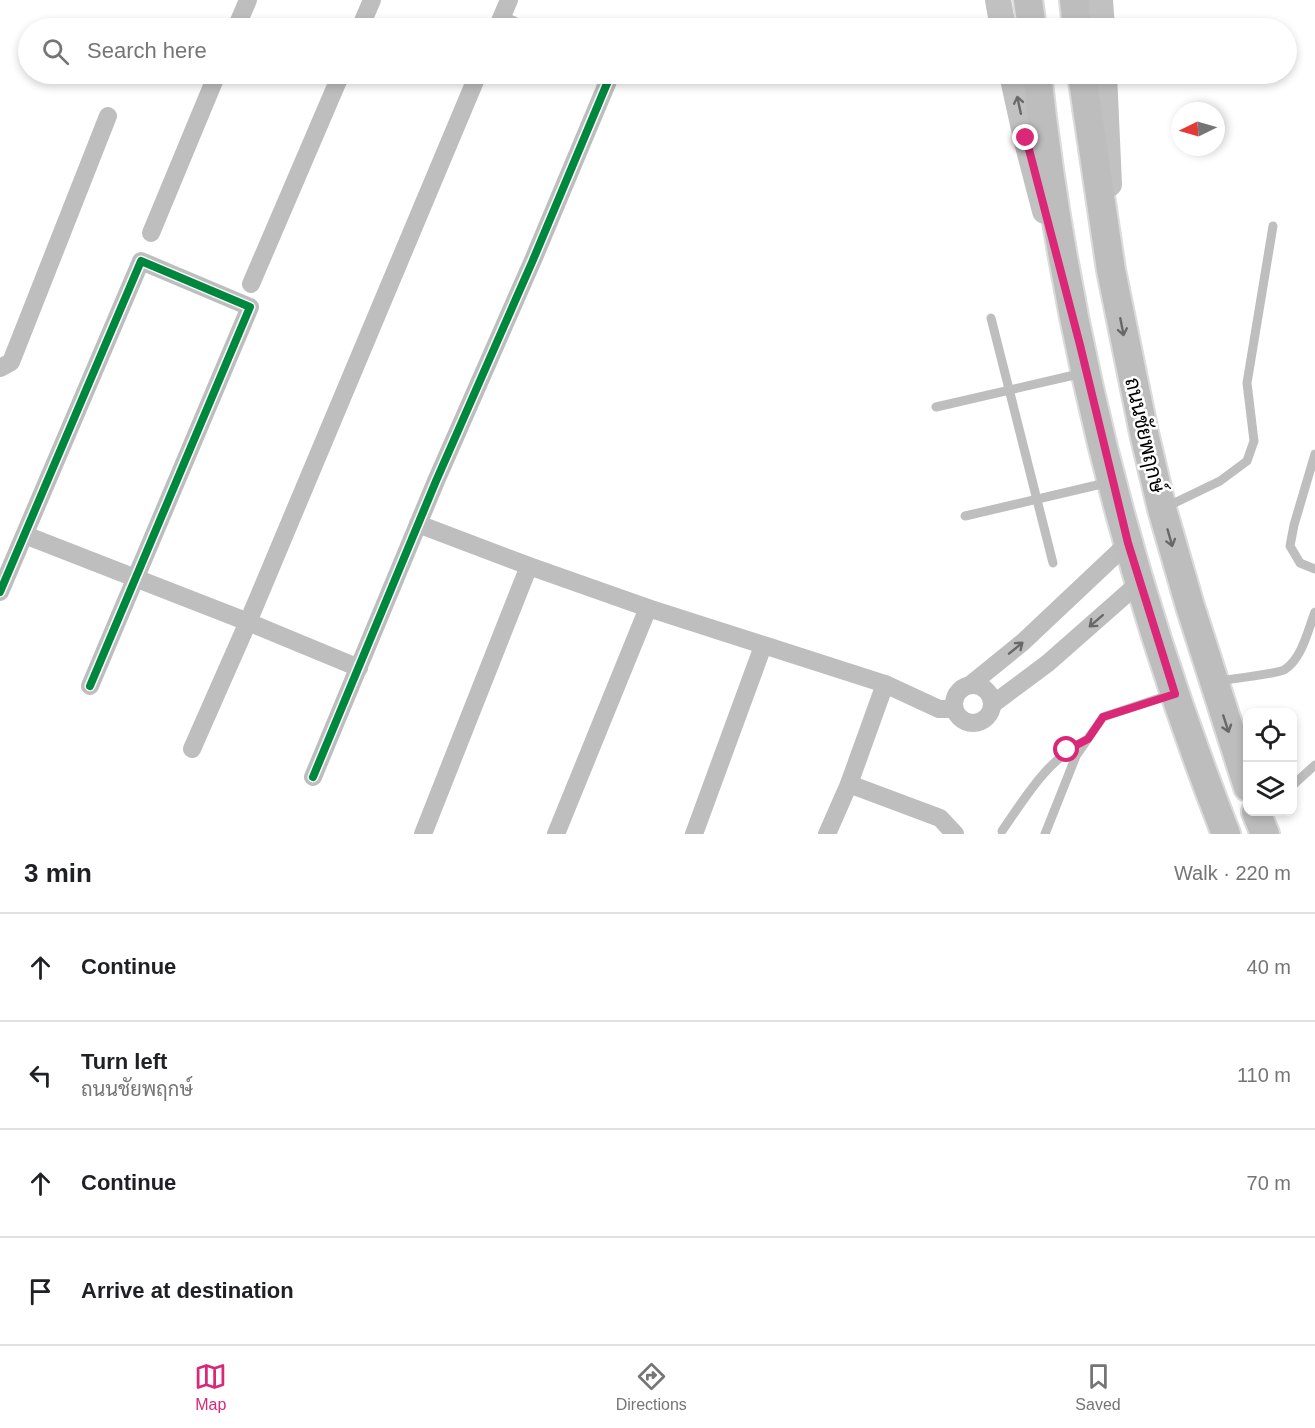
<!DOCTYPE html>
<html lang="en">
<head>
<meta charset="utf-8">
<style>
  body { margin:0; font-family:Helvetica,Sarabun,sans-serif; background:#f2f2f2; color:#202124 }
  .controls { position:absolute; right:18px; bottom:18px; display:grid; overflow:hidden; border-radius:12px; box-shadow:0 3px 9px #0003 }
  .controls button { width:54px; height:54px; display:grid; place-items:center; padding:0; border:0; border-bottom:2px solid #e0e0e0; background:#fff; color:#202124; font:30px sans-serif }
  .compass { position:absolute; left:1171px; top:102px; width:54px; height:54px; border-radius:50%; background:#fff; box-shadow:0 3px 9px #0003; rotate:265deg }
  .stop { position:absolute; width:18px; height:18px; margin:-14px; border:4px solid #db2777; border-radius:50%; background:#fff }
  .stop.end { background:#db2777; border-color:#fff; box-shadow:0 2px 6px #0008 }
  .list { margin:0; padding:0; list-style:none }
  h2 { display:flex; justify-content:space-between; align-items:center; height:78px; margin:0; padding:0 24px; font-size:26px }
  h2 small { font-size:20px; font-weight:400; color:#757577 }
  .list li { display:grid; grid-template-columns:39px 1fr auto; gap:18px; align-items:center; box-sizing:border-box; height:108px; padding:0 24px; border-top:2px solid #e0e0e0 }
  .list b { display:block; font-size:22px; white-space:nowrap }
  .list p { margin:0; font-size:20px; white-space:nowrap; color:#757577 }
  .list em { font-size:20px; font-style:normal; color:#757577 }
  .icon { flex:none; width:33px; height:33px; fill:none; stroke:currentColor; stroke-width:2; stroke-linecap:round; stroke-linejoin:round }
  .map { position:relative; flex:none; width:1315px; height:834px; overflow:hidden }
  .search { position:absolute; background:#fff; box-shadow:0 3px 9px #0003; left:18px; right:18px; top:18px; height:66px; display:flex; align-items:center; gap:15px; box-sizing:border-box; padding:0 21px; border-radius:33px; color:#757577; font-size:22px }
  .sheet { height:510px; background:#fff }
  nav { display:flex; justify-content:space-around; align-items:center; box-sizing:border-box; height:84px; border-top:2px solid #e0e0e0; background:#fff; font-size:16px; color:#757577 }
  nav a { display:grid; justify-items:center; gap:3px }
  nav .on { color:#db2777 }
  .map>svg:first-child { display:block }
</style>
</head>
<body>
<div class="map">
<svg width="1315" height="834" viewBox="0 0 1315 834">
  <rect width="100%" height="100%" fill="#fff"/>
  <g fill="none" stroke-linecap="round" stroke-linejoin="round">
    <defs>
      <g id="primary">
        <polyline points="1028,0 1032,28"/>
        <polyline points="1074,0 1077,28"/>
        <path d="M1037 74C1065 334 1131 591 1226 834"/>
        <polyline points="1082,74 1111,270 1144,433 1162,509 1190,606 1248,787"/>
        <polyline points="1256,812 1265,834"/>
      </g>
    </defs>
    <use href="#primary" stroke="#dbdbdb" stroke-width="32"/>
    <g stroke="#bebebe" stroke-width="9">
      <polyline points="991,318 1053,563"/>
      <polyline points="936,407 1083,373"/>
      <polyline points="1315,454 1294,525 1290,546 1300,563 1315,569"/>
      <polyline points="1164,508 1220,481 1247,461 1254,441 1247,383 1273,226"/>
      <polyline points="965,516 1110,482"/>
      <path d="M1218 681C1231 679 1275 674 1284 670 1302 659 1308 630 1315 612"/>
      <polyline points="1292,786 1315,765"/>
      <path d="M1002 831C1027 795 1046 761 1086 740"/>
      <polyline points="1045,834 1076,756 1103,717 1172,694"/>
    </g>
    <g stroke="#bebebe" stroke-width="18">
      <polyline points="501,20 519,28"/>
      <polyline points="236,28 248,0"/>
      <polyline points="360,28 372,0"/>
      <polyline points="497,28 509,0"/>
      <polyline points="151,233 217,74"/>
      <polyline points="251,284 341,74"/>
      <polyline points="0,368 11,362 108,116"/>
      <polyline points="418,524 529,566 648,608 885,684 939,709 954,709"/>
      <polyline points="25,535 248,622 359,668"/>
      <polyline points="0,592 141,261 250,307 90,686"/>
      <circle cx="973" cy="704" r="19"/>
      <polyline points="970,685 1023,642 1128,543"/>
      <polyline points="993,704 1048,663 1140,582"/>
      <polyline points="192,749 248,622 478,74"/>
      <polyline points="313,777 436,481 533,260 611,74"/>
      <polyline points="849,784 940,818 955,834"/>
      <polyline points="423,834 529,566"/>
      <polyline points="556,834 648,608"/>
      <polyline points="694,834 763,646"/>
      <polyline points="827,834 849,784 885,684"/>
    </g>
    <g stroke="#c1c1c1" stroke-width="26">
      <polyline points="998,0 1003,28"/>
      <polyline points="1100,0 1102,28"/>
      <polyline points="1012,74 1026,138 1045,211"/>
      <polyline points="1104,74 1109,184"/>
    </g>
    <use href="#primary" stroke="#bdbdbd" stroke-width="28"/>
    <defs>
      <g id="cycleway">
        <polyline points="0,592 141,261 250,307 90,686"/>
        <polyline points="313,777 436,481 533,260 611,74"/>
      </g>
    </defs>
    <use href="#cycleway" stroke="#fff" stroke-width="11"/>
    <use href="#cycleway" stroke="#00873e" stroke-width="8"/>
  </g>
  <defs><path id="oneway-shaft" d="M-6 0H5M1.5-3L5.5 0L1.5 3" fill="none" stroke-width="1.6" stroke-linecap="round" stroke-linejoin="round" transform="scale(1.5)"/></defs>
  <use stroke="#6a6a6a" href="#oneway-shaft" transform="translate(1019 105) rotate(-102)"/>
  <g stroke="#686868">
    <use href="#oneway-shaft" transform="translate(1122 327) rotate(79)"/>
    <use href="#oneway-shaft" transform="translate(1170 538) rotate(74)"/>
    <use href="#oneway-shaft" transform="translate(1096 621) rotate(139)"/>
    <use href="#oneway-shaft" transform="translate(1016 648) rotate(-39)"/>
    <use href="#oneway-shaft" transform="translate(1226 724) rotate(72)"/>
  </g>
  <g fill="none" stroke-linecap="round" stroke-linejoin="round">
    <polyline stroke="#db2777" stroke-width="8" points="1026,138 1080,345 1128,543 1175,694 1103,717 1088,739 1067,750"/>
  </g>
  <g text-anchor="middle" stroke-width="5" stroke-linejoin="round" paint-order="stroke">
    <g font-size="21" fill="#000" stroke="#fff">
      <text transform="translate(1145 435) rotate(77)" y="7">ถนนชัยพฤกษ์</text>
    </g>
  </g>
</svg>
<div class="controls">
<button><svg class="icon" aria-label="locate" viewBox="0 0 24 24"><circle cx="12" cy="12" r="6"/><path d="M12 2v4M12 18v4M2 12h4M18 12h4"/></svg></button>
<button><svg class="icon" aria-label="layers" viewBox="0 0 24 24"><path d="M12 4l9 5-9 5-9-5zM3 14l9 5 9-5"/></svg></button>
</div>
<svg class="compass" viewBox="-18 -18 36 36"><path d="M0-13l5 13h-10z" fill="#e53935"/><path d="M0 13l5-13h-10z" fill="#757577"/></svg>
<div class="stop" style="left:1067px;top:750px"></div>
<div class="stop end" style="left:1026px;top:138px"></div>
<div class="search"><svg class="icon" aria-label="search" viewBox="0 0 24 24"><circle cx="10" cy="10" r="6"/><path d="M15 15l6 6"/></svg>Search here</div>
</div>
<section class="sheet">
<h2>3 min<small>Walk · 220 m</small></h2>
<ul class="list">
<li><svg class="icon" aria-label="ahead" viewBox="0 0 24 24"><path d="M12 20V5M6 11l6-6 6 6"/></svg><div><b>Continue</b></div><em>40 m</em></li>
<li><svg class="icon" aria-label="left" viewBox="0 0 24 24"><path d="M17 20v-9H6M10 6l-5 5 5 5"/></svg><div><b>Turn left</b><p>ถนนชัยพฤกษ์</p></div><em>110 m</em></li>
<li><svg class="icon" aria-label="ahead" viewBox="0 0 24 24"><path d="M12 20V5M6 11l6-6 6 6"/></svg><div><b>Continue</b></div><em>70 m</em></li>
<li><svg class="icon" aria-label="arrive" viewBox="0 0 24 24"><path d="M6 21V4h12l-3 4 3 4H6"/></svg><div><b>Arrive at destination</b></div></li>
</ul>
</section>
<nav>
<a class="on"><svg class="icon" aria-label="map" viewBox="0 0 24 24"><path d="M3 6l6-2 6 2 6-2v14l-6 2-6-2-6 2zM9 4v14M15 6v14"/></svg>Map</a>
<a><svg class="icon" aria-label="directions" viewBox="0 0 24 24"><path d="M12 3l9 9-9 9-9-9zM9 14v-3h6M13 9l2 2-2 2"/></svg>Directions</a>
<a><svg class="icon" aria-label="saved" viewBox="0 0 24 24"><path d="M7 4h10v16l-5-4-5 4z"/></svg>Saved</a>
</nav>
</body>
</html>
